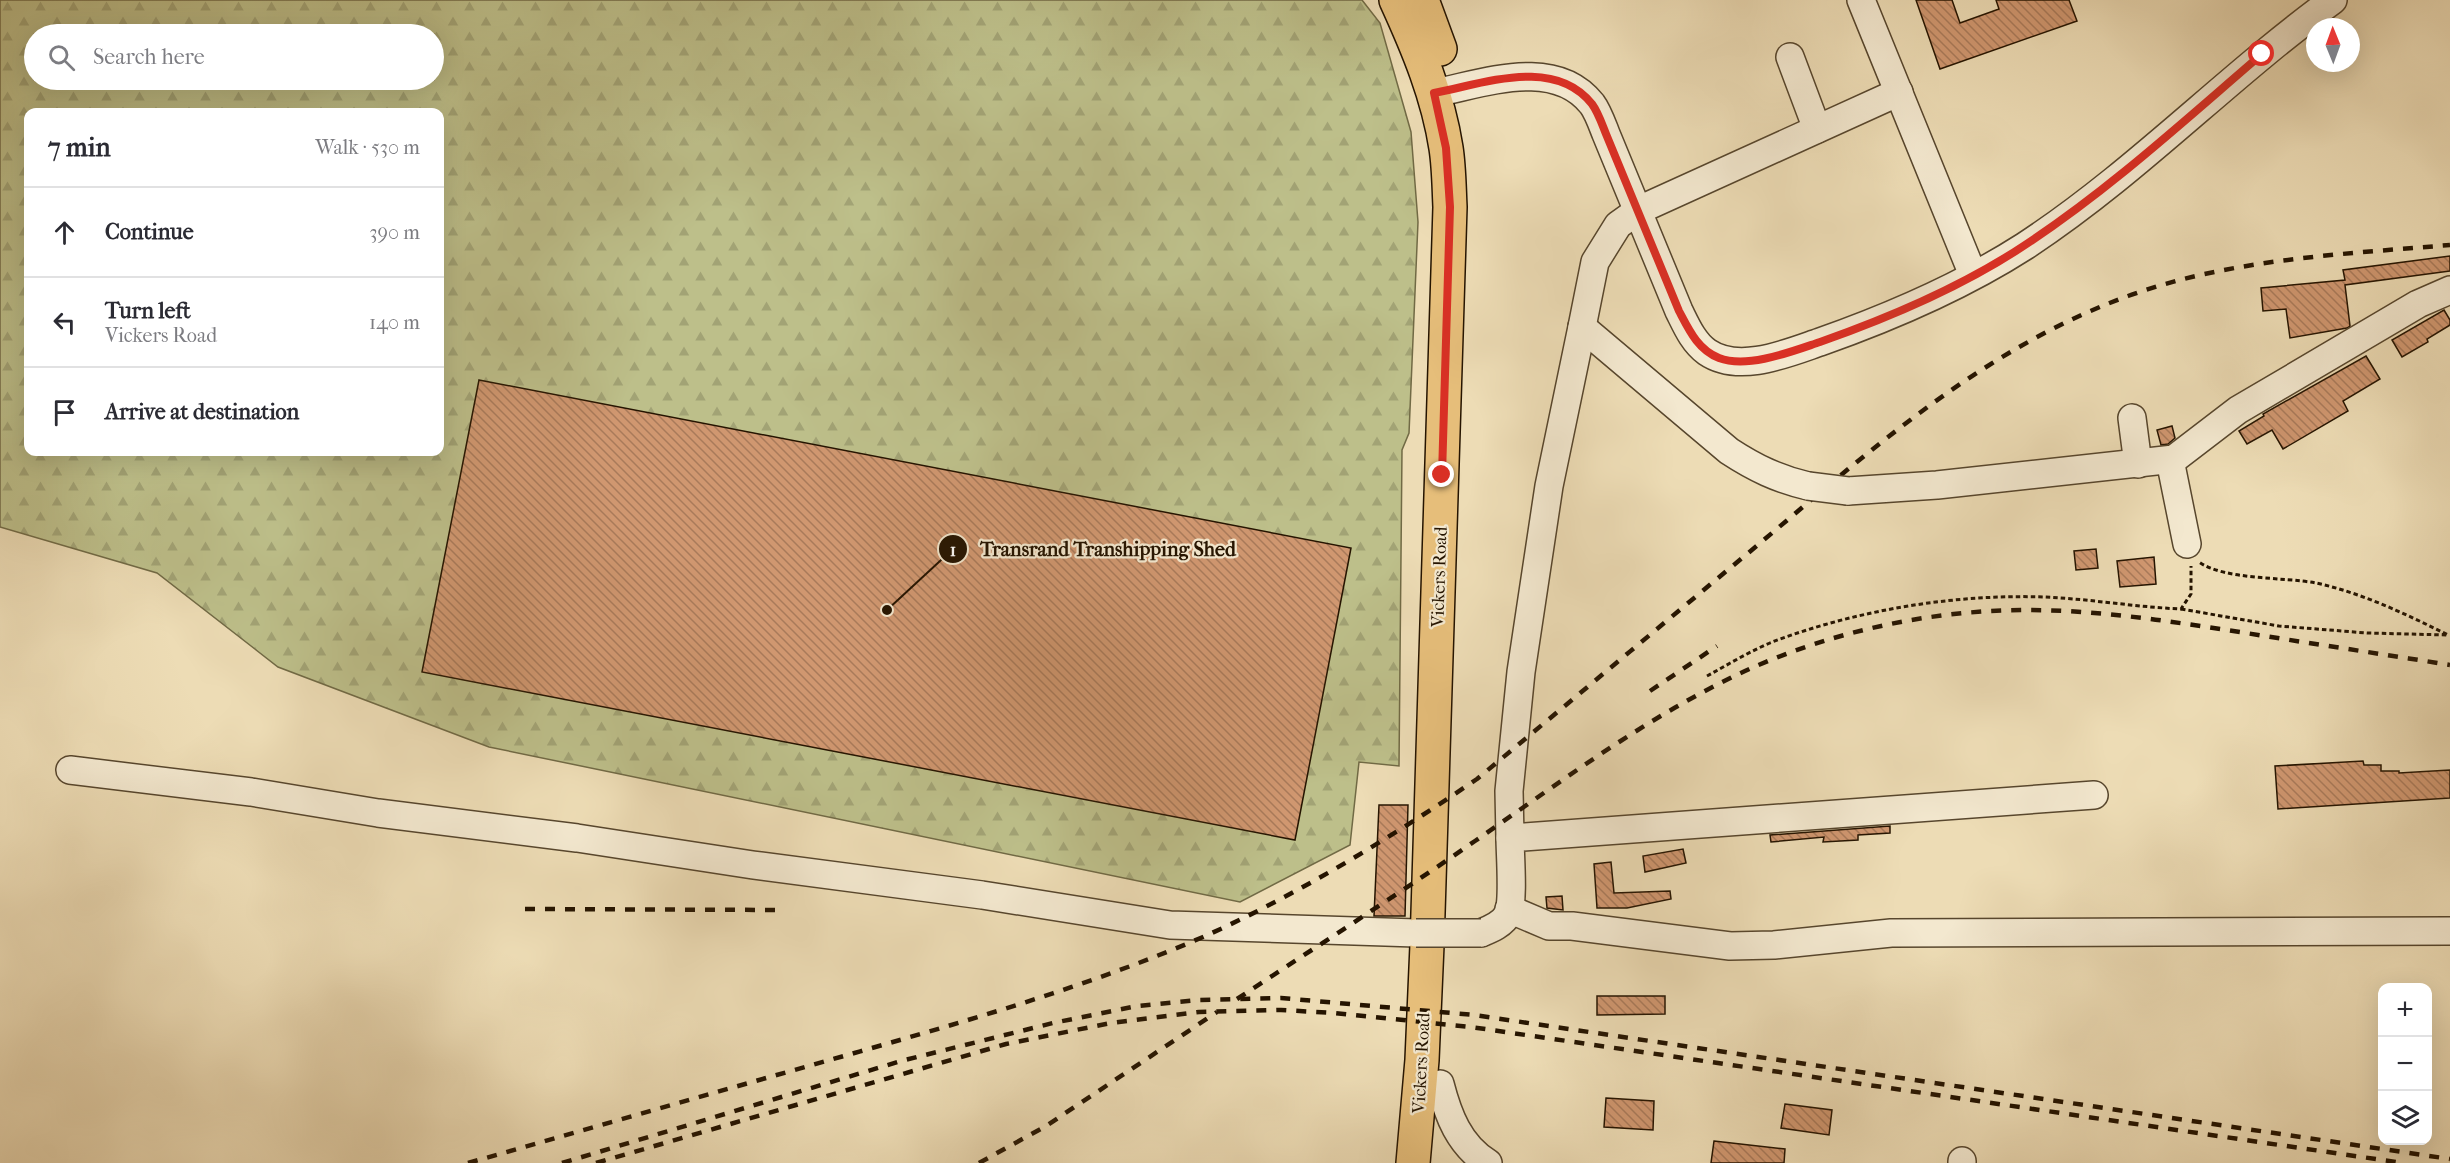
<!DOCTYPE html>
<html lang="en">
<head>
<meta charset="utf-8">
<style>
  body { margin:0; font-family:"IM FELL French Canon",serif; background:#f7f7f7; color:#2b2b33 }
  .controls { position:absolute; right:18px; bottom:18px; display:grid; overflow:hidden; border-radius:12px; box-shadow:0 6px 24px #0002 }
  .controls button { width:54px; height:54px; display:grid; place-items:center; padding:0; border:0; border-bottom:2px solid #e1e1e2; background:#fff; color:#2b2b33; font:30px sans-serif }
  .compass { position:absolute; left:2306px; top:18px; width:54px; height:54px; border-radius:50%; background:#fff; box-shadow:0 6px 24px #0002; rotate:359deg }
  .stop { position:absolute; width:18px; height:18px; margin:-14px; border:4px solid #d93025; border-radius:50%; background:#fff }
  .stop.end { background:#d93025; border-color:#fff; box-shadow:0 2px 6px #0008 }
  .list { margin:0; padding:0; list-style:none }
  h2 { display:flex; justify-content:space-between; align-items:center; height:78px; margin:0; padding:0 24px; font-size:26px }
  h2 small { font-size:20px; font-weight:400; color:#7c7c81 }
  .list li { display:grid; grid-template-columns:39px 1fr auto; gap:18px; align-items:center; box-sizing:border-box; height:90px; padding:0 24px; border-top:2px solid #e1e1e2 }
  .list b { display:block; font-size:22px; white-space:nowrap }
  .list p { margin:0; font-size:20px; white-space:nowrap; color:#7c7c81 }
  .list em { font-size:20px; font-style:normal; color:#7c7c81 }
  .icon { flex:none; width:33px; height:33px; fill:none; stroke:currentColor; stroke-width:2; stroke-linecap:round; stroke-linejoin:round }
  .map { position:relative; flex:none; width:2450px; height:1163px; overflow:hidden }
  .search { position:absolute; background:#fff; box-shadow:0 6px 24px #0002; left:24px; top:24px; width:420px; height:66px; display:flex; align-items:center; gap:15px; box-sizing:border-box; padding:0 21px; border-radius:33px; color:#7c7c81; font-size:22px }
  .panel { position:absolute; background:#fff; box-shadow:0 6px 24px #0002; left:24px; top:108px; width:420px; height:348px; border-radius:12px }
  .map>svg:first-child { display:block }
</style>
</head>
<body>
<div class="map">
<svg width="2450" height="1163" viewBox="0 0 2450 1163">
  <defs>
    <pattern id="forest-firs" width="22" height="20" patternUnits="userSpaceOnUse" patternTransform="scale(1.5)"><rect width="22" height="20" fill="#bdbf8a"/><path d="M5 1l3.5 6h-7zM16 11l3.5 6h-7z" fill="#a2a375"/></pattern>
    <pattern id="building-back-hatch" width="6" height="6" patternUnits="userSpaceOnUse" patternTransform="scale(1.5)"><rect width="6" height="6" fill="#d09770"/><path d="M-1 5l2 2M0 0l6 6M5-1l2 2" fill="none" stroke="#a97a5a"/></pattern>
  </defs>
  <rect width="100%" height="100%" fill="#eddcb5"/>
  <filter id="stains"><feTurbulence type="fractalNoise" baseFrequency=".00333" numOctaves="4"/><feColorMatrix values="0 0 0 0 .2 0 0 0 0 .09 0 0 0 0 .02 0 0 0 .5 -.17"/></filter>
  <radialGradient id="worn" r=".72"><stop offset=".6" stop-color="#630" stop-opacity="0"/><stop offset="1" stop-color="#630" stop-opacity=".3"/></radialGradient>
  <path fill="url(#forest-firs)" stroke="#716a45" stroke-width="1.5" fill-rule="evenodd" d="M0 0H1362L1380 23 1411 132 1418 222 1409 433 1402 450 1399 766 1359 762 1350 845 1240 902 489 747 278 667 157 573 0 527ZM34 34H434V80H34ZM28 112H440V452H28Z"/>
  <g fill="url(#building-back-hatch)" stroke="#251400" stroke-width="1.5">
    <polygon points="1916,0 1952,0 1960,23 1999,9 1996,0 2069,0 2077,21 1940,69"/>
    <polygon points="2450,256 2450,271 2345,285 2350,326 2347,328 2290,338 2286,309 2263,311 2261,288 2345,280 2343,270"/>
    <polygon points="2444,310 2450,320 2450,325 2427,339 2428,342 2402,357 2392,340"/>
    <polygon points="2366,356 2380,379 2343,401 2348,411 2283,449 2272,430 2247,444 2239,431 2264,416 2263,414"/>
    <polygon points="479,380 1351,548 1295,840 422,672"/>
    <polygon points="2172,426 2175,438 2168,444 2161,445 2157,430"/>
    <polygon points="2096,549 2098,568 2076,570 2074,551"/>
    <polygon points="2154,557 2156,584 2120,587 2117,561"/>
    <polygon points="2363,761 2364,765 2381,765 2381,771 2399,771 2399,773 2450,770 2450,798 2278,809 2275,766"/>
    <polygon points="1379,805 1408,805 1405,916 1374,916"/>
    <polygon points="1890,826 1890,833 1858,835 1858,840 1823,842 1824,837 1771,842 1770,835"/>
    <polygon points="1683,849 1686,863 1645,872 1643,856"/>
    <polygon points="1611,862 1614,893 1670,891 1671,899 1627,908 1597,908 1594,864"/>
    <polygon points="1562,896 1563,910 1547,908 1546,897"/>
    <polygon points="1597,996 1665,996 1665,1014 1597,1015"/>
    <polygon points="1606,1098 1654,1101 1653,1130 1604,1127"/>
    <polygon points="1785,1104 1832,1110 1829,1135 1781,1128"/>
    <polygon points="1714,1141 1785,1149 1784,1163 1711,1163"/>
  </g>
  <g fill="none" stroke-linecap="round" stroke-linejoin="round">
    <defs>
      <g id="minor">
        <polyline points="1861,0 1973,275"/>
        <polyline points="1790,57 1817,129"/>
        <path d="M1434 93C1483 84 1554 56 1592 104 1598 112 1602 124 1606 134L1679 311C1686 325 1693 342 1707 352 1739 374 1788 353 1820 342 1891 317 1961 287 2025 246 2135 174 2227 77 2333 0"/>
        <path d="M1582 327 1729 451C1755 468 1778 479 1808 486"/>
        <polyline points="2132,418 2138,464"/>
        <polyline points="2170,460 2187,544"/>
        <polyline points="1848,491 1937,485 2174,459 2238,410 2418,304 2450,290"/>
        <polyline points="70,770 251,792 378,813 577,838 753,865 982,895 1170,925 1416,933"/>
        <polyline points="1510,838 1509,791 1521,672 1549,486 1582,327 1595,262 1618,225 1639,210 1899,92"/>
        <polyline points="1509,909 1549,926 1572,926 1730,946 1774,945 1891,933 2450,931"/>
        <path d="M1481 933C1491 929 1503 924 1508 914 1514 901 1510 854 1510 838L2094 795"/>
        <path d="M1440 1084C1448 1115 1459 1145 1488 1163"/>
        <polyline points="1962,1163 1962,1161"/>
      </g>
      <g id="major">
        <path d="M1396 0C1418 48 1438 96 1446 148 1449 167 1449 187 1450 207L1427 945 1422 1060 1413 1163"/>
        <polyline points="1422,0 1440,49"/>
      </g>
    </defs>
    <use href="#minor" stroke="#57462d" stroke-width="30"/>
    <use href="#major" stroke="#251400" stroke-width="36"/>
    <g stroke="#251400" stroke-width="3" stroke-dasharray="4.5 3" stroke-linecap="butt">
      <path d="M2181 609 2279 626 2367 633 2448 635C2406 614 2362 593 2316 583 2284 577 2224 580 2199 562"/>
      <path d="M1707 676C1731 663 1755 648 1780 639 1864 609 1956 594 2045 597 2090 599 2135 607 2181 609L2191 594V566"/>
    </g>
    <use href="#minor" stroke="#f3e8cf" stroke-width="27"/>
    <use href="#major" stroke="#e6be7a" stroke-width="33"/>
    <g stroke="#251400" stroke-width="4.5" stroke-dasharray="10 10" stroke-linecap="butt">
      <polyline points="1650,691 1717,646"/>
      <polyline points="525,909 779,910"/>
      <path d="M1237 999C1316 947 1397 895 1475 841 1562 781 1648 716 1745 671 1833 631 1931 610 2028 610 2101 610 2174 622 2246 633 2314 644 2382 654 2450 665"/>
      <path d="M468 1163C595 1127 723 1090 851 1054 970 1020 1089 986 1203 937 1299 894 1390 838 1477 779 1571 701 1665 622 1759 544 1874 447 1985 348 2128 296 2230 259 2343 254 2450 245"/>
      <polyline points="562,1163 901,1061 1053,1023 1137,1006 1197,1000 1281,998 1474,1015 2450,1159"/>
      <polyline points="596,1163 1006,1044 1111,1023 1199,1012 1281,1010 1334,1013 1471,1027 2403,1163"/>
      <polyline points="979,1163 1046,1126 1217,1012"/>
    </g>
    <defs>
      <g id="minor-bridge">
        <polyline points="1808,486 1848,491"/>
        <polyline points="1416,933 1481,933"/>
      </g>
    </defs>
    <use href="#minor-bridge" stroke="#57462d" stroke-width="30" stroke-linecap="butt"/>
    <use href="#minor-bridge" stroke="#f3e8cf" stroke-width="27"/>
  </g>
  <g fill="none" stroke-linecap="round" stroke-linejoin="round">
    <path stroke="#d93025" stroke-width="8" d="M1442 475 1450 207 1446 148 1434 93C1483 84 1554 56 1592 104 1598 112 1602 124 1606 134L1679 311C1689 330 1698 350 1719 358 1748 369 1793 351 1820 342 1891 317 1962 287 2025 245 2110 189 2185 120 2262 54"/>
  </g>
  <g text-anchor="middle" stroke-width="4.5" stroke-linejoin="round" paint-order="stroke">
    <g font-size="18" fill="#251400" stroke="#f3e8cf">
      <text transform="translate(1439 577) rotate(-88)" y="6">Vickers Road</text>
      <text transform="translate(1421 1063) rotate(-87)" y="6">Vickers Road</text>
    </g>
  </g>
  <path fill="none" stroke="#251400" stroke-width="2" d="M887 610L953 549"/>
  <g fill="#251400" stroke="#f3e8cf" stroke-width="2">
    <circle cx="887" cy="610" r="6"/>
    <circle cx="953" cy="549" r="15"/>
  </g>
  <g font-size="18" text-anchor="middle" font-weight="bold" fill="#fff">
    <text x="953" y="556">1</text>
  </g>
  <g font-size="20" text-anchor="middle" font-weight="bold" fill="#251400" stroke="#f3e8cf" stroke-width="4.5" stroke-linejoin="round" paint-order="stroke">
    <text x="1108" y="556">Transrand Transhipping Shed</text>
  </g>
  <rect width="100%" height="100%" filter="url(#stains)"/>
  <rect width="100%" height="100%" fill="url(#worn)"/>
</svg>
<div class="controls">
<button>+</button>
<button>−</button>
<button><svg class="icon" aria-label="layers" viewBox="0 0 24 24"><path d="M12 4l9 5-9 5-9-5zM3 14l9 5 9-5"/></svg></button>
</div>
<svg class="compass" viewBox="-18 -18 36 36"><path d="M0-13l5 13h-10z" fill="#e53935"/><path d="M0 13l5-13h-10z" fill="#7c7c81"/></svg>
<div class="stop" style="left:2262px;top:54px"></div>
<div class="stop end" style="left:1442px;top:475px"></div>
<div class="search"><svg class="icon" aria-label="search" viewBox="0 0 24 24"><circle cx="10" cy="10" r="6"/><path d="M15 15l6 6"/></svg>Search here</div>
<section class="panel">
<h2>7 min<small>Walk · 530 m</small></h2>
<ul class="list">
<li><svg class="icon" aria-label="ahead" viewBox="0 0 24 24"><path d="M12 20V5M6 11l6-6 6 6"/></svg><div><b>Continue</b></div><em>390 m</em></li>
<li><svg class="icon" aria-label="left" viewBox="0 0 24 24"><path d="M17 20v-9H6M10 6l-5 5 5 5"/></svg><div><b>Turn left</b><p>Vickers Road</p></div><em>140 m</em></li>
<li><svg class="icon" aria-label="arrive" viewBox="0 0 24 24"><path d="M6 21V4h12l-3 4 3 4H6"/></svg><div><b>Arrive at destination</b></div></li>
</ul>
</section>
</div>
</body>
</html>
